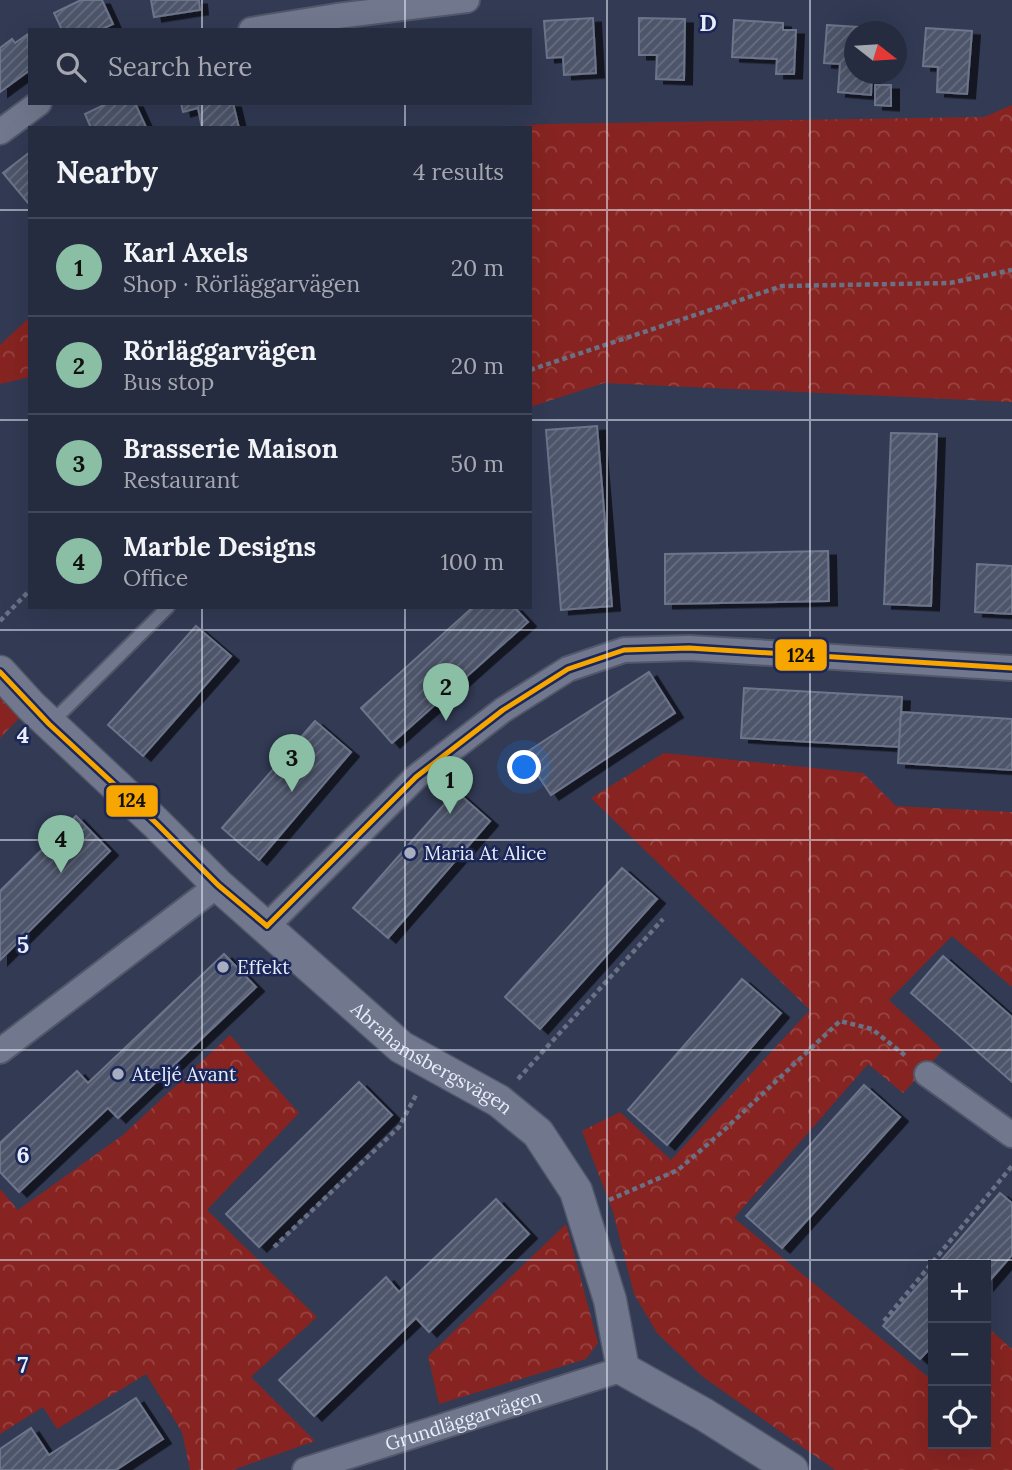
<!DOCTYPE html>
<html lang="en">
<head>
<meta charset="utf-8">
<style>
  body { margin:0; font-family:Lora,serif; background:#2e3446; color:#f1f3f6 }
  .controls { position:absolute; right:21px; bottom:21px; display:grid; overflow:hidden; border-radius:0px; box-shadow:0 7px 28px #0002 }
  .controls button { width:63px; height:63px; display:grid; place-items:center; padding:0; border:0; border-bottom:2px solid #424859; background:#262c3f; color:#f1f3f6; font:35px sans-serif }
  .compass { position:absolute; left:844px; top:21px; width:63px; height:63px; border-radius:50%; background:#262c3f; box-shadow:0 7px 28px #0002; rotate:107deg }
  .you { position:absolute; left:525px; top:768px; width:24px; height:24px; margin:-18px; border:5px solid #fff; border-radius:50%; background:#1a73e8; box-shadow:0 0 0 10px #1a73e833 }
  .badge { display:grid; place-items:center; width:46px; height:46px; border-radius:50%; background:#8abfa5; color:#111; font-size:23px; font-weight:700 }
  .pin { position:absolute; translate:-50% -58px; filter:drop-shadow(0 2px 4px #0008) }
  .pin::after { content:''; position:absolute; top:37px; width:24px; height:21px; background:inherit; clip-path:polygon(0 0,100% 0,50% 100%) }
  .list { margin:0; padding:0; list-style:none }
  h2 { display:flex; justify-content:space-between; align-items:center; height:91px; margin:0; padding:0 28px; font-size:30px }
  h2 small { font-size:23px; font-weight:400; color:#a4a7b0 }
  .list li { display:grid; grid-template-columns:46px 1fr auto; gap:21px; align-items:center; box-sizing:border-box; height:98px; padding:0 28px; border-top:2px solid #424859 }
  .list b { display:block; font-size:26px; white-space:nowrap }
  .list p { margin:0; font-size:23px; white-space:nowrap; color:#a4a7b0 }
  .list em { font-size:23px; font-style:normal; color:#a4a7b0 }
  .icon { flex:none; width:38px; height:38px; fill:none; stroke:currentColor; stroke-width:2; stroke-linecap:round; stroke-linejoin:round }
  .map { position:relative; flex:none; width:1012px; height:1470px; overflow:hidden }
  .search { position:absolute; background:#262c3f; box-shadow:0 7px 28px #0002; left:28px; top:28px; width:504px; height:77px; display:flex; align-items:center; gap:18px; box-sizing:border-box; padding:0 24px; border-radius:0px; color:#a4a7b0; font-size:26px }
  .panel { position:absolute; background:#262c3f; box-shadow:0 7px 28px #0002; left:28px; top:126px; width:504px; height:483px; border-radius:0px }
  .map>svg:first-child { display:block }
</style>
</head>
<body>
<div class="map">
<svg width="1012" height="1470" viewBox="0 0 1012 1470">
  <defs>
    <pattern id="forest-crowns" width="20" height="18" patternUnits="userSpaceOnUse" patternTransform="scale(1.75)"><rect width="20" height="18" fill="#872421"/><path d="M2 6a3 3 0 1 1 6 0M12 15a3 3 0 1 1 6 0" fill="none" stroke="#984442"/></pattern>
    <pattern id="building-hatch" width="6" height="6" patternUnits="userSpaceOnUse" patternTransform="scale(1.75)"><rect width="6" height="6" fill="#4e556b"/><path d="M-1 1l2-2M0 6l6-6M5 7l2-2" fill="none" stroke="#686e81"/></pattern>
    <filter id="shadow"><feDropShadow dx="8" dy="4.5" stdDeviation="0" flood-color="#0009"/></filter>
  </defs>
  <rect width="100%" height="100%" fill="#323a54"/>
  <g fill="url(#forest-crowns)">
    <polygon points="1012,105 1012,402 604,383 530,407 530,128 500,128 543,124 984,117"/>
    <polygon points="30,317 30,377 0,384 0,345"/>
    <polygon points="0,680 31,706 0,738"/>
    <polygon points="664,753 863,773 896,806 1012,812 1012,987 952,936 889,1000 943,1050 903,1093 868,1064 734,1218 933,1381 933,1444 986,1444 986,1326 1012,1349 1012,1470 835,1470 703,1377 657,1333 634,1294 613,1212 582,1131 620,1112 671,1160 810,1010 591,798"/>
    <polygon points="230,1035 299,1113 207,1210 317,1317 251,1377 315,1441 233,1470 190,1470 182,1432 146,1374 57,1429 43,1407 0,1434 0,1189 18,1210 123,1135"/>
    <polygon points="566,1224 598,1343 586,1359 439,1404 428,1356"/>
  </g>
  <g fill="url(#building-hatch)" stroke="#6d748b" stroke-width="2" filter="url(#shadow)">
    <polygon points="81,0 102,0 113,24 100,30 62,30 54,13"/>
    <polygon points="151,0 199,0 200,10 154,17"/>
    <polygon points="593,18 596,73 564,75 563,57 547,58 544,21"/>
    <polygon points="639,18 685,19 684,80 656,79 657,55 639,55"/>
    <polygon points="734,20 783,23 783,30 796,30 794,74 776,74 777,59 732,57"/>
    <polygon points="827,25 875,28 875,32 855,32 855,74 872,74 871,95 838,92 840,64 824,63"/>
    <polygon points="926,28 972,31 967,94 937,92 938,67 923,66"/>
    <polygon points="28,34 30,70 0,92 0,48 12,39 15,43"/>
    <polygon points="875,85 891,85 891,106 875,105"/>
    <polygon points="108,103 135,103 146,127 91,128 85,114"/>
    <polygon points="181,103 233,103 239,128 202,128 198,108 183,112"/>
    <polygon points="30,152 30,203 29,204 3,173"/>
    <polygon points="597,426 612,606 561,610 546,430"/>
    <polygon points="891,433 937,434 931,606 884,604"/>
    <polygon points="828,551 829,601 665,604 665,554"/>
    <polygon points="977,564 1012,566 1012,614 975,612"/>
    <polygon points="473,607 514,607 528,622 392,743 361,708"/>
    <polygon points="196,626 231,656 143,756 108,725"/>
    <polygon points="649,672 675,713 551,795 524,754"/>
    <polygon points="744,688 902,697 899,747 741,738"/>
    <polygon points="901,712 1012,719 1012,770 898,763"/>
    <polygon points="315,721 351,752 259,860 222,828"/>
    <polygon points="456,791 490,821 388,938 353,908"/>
    <polygon points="76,816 110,851 0,960 0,891"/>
    <polygon points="622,868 657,899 540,1029 505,997"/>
    <polygon points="224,954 256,987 118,1118 108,1108 19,1192 0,1172 0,1143 77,1071 88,1083"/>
    <polygon points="943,956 1012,1017 1012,1082 911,993"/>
    <polygon points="742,979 781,1013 667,1145 628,1110"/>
    <polygon points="359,1082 392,1115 259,1247 226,1214"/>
    <polygon points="864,1085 900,1117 782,1248 746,1216"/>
    <polygon points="1000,1193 1012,1203 1012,1255 986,1285 986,1265 937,1265"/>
    <polygon points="496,1199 529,1234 429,1332 416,1318 314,1416 279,1380 386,1277 399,1292"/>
    <polygon points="933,1269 933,1345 920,1359 883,1326"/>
    <polygon points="136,1398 163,1439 116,1470 0,1470 0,1449 31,1428 49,1455"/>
  </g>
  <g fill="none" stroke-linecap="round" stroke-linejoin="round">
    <defs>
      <polyline id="service" points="50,724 168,607"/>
      <g id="minor">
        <polyline points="251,30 337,16 467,0"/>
        <polyline points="0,132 39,103"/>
        <polyline points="267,926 416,777 503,710 568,669 624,650 689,648 1012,668"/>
        <polyline points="0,1051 218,885"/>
        <polyline points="927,1074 1012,1135"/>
        <path id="s1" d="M305 1470 623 1369"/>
      </g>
      <g id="tertiary">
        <path id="s2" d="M0 672 31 706 156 823 218 885 401 1047 499 1101 538 1133 576 1191 610 1300 623 1369 705 1415 792 1470"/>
      </g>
    </defs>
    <use href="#service" stroke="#52576a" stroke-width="16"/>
    <use href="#minor" stroke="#52576a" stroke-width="28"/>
    <use href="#tertiary" stroke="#52576a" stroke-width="35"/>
    <g stroke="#6a7185" stroke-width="4.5" stroke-dasharray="5 3.5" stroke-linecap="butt">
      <polyline points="530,370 782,286 950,283 1012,270"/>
      <polyline points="0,621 30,590"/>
      <polyline points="518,1079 663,919"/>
      <polyline points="609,1200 678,1170 723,1131 840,1021 872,1029 907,1057"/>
      <polyline points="274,1247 399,1127 417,1093"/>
      <polyline points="884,1321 1012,1166"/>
    </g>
    <use href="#service" stroke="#71788e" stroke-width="12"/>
    <use href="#minor" stroke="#71788e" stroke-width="24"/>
    <use href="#tertiary" stroke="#71788e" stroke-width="32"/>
    <defs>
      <g id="bus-1">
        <polyline points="0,672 49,724 156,823 218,885 267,926"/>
        <polyline points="267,926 416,777 503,710 568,669 624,650 689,648 1012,668"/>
      </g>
    </defs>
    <use href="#bus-1" stroke="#1a2758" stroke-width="10"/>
    <use href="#bus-1" stroke="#f7a600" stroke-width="5"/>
  </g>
  <path fill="none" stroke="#e8edfa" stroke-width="2" stroke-opacity="0.55" d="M202 0V30M405 0V30M607 0V1470M810 0V1470M202 103V128M405 103V128M0 210H30M530 210H1012M0 420H30M530 420H1012M202 607V1470M405 607V1470M0 630H1012M0 840H1012M0 1050H1012M0 1260H1012"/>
  <g fill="#a8aec0" stroke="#1a2758" stroke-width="2.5">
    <circle cx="410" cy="853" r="7"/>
    <circle cx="223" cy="967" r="7"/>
    <circle cx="118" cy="1074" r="7"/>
  </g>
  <g text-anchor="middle" stroke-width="5" stroke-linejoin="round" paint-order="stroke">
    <g font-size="19" fill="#e8edfa" stroke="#1a2758" text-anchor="start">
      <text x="424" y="860">Maria At Alice</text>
      <text x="237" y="974">Effekt</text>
      <text x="132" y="1081">Ateljé Avant</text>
    </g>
    <g font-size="19" fill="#e8edfa" stroke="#1a2758">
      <text dy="7" stroke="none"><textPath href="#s2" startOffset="581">Abrahamsbergsvägen</textPath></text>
      <text dy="7" stroke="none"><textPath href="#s1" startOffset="166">Grundläggarvägen</textPath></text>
    </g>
  </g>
  <g font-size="23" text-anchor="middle" font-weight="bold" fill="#e8edfa" stroke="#1a2758" stroke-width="5" stroke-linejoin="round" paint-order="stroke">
    <text x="708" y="31">D</text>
    <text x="23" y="743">4</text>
    <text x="23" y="953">5</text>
    <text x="23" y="1163">6</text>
    <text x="23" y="1373">7</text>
  </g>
  <g stroke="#1a2758" stroke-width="2.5">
    <rect x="774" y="638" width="54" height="34" rx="7" fill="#f7a600"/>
    <rect x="105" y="784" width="54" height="34" rx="7" fill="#f7a600"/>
  </g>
  <g font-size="19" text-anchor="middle" font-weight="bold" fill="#111">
    <text x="801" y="662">124</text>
    <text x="132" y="807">124</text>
  </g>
</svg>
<div class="controls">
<button>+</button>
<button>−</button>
<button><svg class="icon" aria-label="locate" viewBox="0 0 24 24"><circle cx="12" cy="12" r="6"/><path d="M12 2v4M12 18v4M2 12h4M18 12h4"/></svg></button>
</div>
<svg class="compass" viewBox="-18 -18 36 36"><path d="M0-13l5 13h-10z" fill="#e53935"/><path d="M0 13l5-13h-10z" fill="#a4a7b0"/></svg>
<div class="you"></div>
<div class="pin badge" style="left:450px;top:814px">1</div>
<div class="pin badge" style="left:446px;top:721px">2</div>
<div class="pin badge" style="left:292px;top:792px">3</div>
<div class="pin badge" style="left:61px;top:873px">4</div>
<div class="search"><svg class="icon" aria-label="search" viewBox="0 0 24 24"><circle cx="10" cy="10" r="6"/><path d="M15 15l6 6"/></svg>Search here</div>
<section class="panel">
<h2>Nearby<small>4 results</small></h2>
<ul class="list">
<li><span class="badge">1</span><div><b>Karl Axels</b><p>Shop · Rörläggarvägen</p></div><em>20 m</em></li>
<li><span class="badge">2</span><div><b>Rörläggarvägen</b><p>Bus stop</p></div><em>20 m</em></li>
<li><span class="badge">3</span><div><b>Brasserie Maison</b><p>Restaurant</p></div><em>50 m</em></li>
<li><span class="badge">4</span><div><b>Marble Designs</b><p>Office</p></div><em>100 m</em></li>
</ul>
</section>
</div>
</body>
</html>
